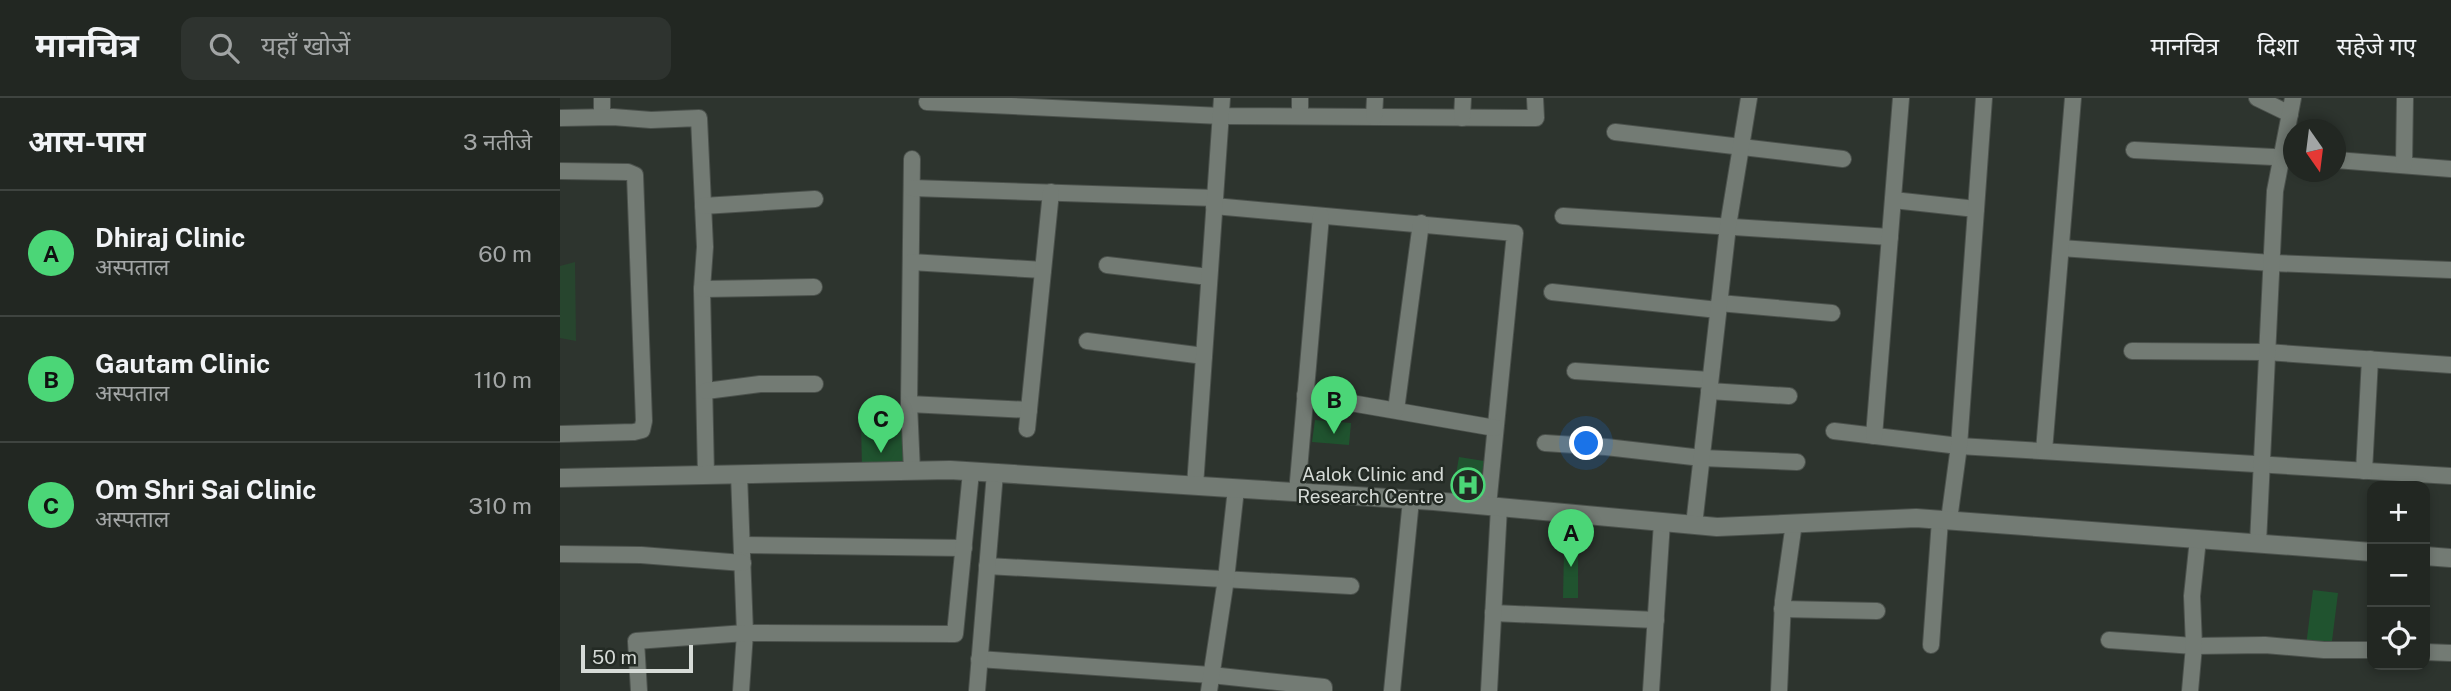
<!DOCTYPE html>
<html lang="hi">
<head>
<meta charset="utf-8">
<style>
  body { margin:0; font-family:"Public Sans","Noto Sans Devanagari",sans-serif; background:#2e332f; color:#f1f3f6 }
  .controls { position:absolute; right:21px; bottom:21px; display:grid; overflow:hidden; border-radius:14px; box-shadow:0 4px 10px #0003 }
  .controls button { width:63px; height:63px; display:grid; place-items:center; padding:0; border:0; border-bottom:2px solid #3f4440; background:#222722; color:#f1f3f6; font:35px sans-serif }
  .compass { position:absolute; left:1723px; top:21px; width:63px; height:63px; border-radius:50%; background:#222722; box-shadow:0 4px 10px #0003; rotate:166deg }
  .scale { position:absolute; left:21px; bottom:18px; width:112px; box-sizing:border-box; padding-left:7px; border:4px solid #d6dbd7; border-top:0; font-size:19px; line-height:24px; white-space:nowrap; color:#d6dbd7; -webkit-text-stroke:5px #232a24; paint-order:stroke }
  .you { position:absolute; left:1027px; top:346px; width:24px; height:24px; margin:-18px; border:5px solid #fff; border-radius:50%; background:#1a73e8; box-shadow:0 0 0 10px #1a73e833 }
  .badge { display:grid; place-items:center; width:46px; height:46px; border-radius:50%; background:#4bd677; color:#111; font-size:23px; font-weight:700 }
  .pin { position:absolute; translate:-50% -58px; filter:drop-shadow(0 2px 4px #0008) }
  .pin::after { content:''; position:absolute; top:37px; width:24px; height:21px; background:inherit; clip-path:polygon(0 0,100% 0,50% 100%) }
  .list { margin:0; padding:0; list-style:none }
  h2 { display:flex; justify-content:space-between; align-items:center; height:91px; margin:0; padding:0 28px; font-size:30px }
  h2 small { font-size:23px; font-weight:400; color:#a2a5a5 }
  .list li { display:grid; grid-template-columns:46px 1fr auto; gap:21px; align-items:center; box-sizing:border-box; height:126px; padding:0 28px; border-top:2px solid #3f4440 }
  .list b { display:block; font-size:26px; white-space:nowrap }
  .list p { margin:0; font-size:23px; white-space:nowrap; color:#a2a5a5 }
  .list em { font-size:23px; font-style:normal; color:#a2a5a5 }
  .icon { flex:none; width:38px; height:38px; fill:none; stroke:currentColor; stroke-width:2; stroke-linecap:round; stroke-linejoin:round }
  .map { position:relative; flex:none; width:1891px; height:593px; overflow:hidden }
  header { display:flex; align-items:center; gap:42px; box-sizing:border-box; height:98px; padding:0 35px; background:#222722; border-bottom:2px solid #3f4440 }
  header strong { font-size:33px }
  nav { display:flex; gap:38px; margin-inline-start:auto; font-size:24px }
  .search { width:490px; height:63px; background:#2e332f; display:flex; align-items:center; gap:18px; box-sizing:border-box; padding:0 24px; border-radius:14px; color:#a2a5a5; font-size:26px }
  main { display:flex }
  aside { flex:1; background:#222722 }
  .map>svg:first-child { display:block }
</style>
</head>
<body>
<header>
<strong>मानचित्र</strong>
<div class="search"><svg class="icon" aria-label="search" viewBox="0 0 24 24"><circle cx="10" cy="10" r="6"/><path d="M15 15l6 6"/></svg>यहाँ खोजें</div>
<nav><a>मानचित्र</a><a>दिशा</a><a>सहेजे गए</a></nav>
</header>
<main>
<aside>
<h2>आस-पास<small>3 नतीजे</small></h2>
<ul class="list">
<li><span class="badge">A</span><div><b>Dhiraj Clinic</b><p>अस्पताल</p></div><em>60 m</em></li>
<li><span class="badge">B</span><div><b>Gautam Clinic</b><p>अस्पताल</p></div><em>110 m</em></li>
<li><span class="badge">C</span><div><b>Om Shri Sai Clinic</b><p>अस्पताल</p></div><em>310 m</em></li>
</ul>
</aside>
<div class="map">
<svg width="1891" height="593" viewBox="0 0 1891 593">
  <rect width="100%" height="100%" fill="#2d342e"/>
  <polygon fill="#27452e" points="15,164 16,243 0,240 0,168"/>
  <g fill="#20532f">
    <polygon points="755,322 791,325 789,347 752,344"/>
    <polygon points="343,325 345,368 302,370 301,326"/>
    <polygon points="899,359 924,363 917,404 892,400"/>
    <polygon points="1004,454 1018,455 1018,500 1003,500"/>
    <polygon points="1753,492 1778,495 1771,551 1746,548"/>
  </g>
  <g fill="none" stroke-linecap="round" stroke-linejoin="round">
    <defs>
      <g id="minor">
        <polyline points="42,0 42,19"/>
        <polyline points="740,0 740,18"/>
        <polyline points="1697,0 1730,16"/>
        <polyline points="367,4 661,18 976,20 975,0"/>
        <polyline points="814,19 815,0"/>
        <polyline points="0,20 53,19 91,22 139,20 145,149 142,191 146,377"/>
        <polyline points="902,20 903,0"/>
        <polyline points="1055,34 1283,61"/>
        <polyline points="1574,52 1734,60"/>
        <polyline points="352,61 349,306 352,373"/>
        <polyline points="1776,62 1891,71"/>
        <polyline points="1844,67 1845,0"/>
        <polyline points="0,73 68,74 75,77 84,323 82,332 74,334 0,336"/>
        <polyline points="352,90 655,100"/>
        <polyline points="1333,102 1416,111"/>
        <polyline points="143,108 255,101"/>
        <polyline points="654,108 955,135 928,408"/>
        <polyline points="1003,118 1330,139"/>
        <polyline points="1501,150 1712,165 1891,172"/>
        <polyline points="351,164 483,172"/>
        <polyline points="547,167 649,179"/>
        <polyline points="142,191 254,189"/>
        <polyline points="992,194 1158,212"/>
        <polyline points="1159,205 1272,215"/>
        <polyline points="527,243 644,258"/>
        <polyline points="1572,253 1706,254 1891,267"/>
        <polyline points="1015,273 1150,282"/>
        <polyline points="146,293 200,286 255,286"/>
        <polyline points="1149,293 1229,298"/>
        <polyline points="745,297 935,330"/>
        <polyline points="349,306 469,312"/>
        <polyline points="836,312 861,125"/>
        <polyline points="467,331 491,94"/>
        <polyline points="1274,333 1399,348 1891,378"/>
        <polyline points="1314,338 1341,0"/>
        <polyline points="985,345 1046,349 1142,360 1237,364"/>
        <polyline points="1484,353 1513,0"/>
        <polyline points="1804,373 1810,261"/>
        <polyline points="179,376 185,535 181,593"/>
        <polyline points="635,388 662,0"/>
        <polyline points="737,395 761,118"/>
        <polyline points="1389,422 1399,348 1424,0"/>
        <polyline points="1134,427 1168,128 1189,0"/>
        <polyline points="1698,445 1715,93 1733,0"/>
        <polyline points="182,447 404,450"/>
        <polyline points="0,456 81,457 183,465"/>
        <polyline points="427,468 791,488"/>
        <polyline points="1222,511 1317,513"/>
        <polyline points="933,515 1096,522"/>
        <polyline points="1549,542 1634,548 1705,547 1764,552 1812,552"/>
        <polyline points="1371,547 1380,422"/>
        <polyline points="1865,554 1891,555"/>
        <polyline points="419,561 651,577 764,589 764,593"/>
        <polyline points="79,593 76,543 185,535 395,536 411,374"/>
        <polyline points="417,593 435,375"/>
        <polyline points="649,593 666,481 676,391"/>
        <polyline points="832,593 851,402"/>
        <polyline points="929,593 939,409"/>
        <polyline points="1091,593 1102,424"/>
        <polyline points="1219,593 1223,503 1234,425"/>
        <polyline points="1630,593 1634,548 1632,498 1638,441"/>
      </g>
      <g id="tertiary">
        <polyline points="0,380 390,372 874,403 1157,429 1356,420 1812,454"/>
        <polyline points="1865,458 1891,460"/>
      </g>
    </defs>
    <use href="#minor" stroke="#4b514c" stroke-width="18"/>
    <use href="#tertiary" stroke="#4b514c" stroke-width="20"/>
    <use href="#minor" stroke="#737b74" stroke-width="16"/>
    <use href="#tertiary" stroke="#737b74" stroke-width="18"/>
  </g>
  <defs>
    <symbol id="hospital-ring" viewBox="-11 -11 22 22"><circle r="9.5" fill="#232a24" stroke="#4bd677" stroke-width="1.5"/><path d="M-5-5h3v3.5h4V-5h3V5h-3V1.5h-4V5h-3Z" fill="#4bd677"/></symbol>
  </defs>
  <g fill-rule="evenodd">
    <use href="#hospital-ring" x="889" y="368" width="38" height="38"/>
  </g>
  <g text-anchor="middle" stroke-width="5" stroke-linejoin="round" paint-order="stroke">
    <g font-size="19" fill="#d6dbd7" stroke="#232a24" text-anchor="end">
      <text x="884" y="383">Aalok Clinic and<tspan x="884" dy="22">Research Centre</tspan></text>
    </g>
  </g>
</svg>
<div class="controls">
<button>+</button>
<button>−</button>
<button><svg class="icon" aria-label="locate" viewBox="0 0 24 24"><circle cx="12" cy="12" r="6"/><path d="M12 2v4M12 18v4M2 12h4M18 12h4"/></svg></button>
</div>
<svg class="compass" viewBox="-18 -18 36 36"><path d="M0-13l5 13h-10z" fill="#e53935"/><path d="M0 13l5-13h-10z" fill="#a2a5a5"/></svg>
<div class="scale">50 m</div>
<div class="you"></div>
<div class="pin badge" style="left:1011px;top:469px">A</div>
<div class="pin badge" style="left:774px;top:336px">B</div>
<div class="pin badge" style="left:321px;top:355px">C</div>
</div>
</main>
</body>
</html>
